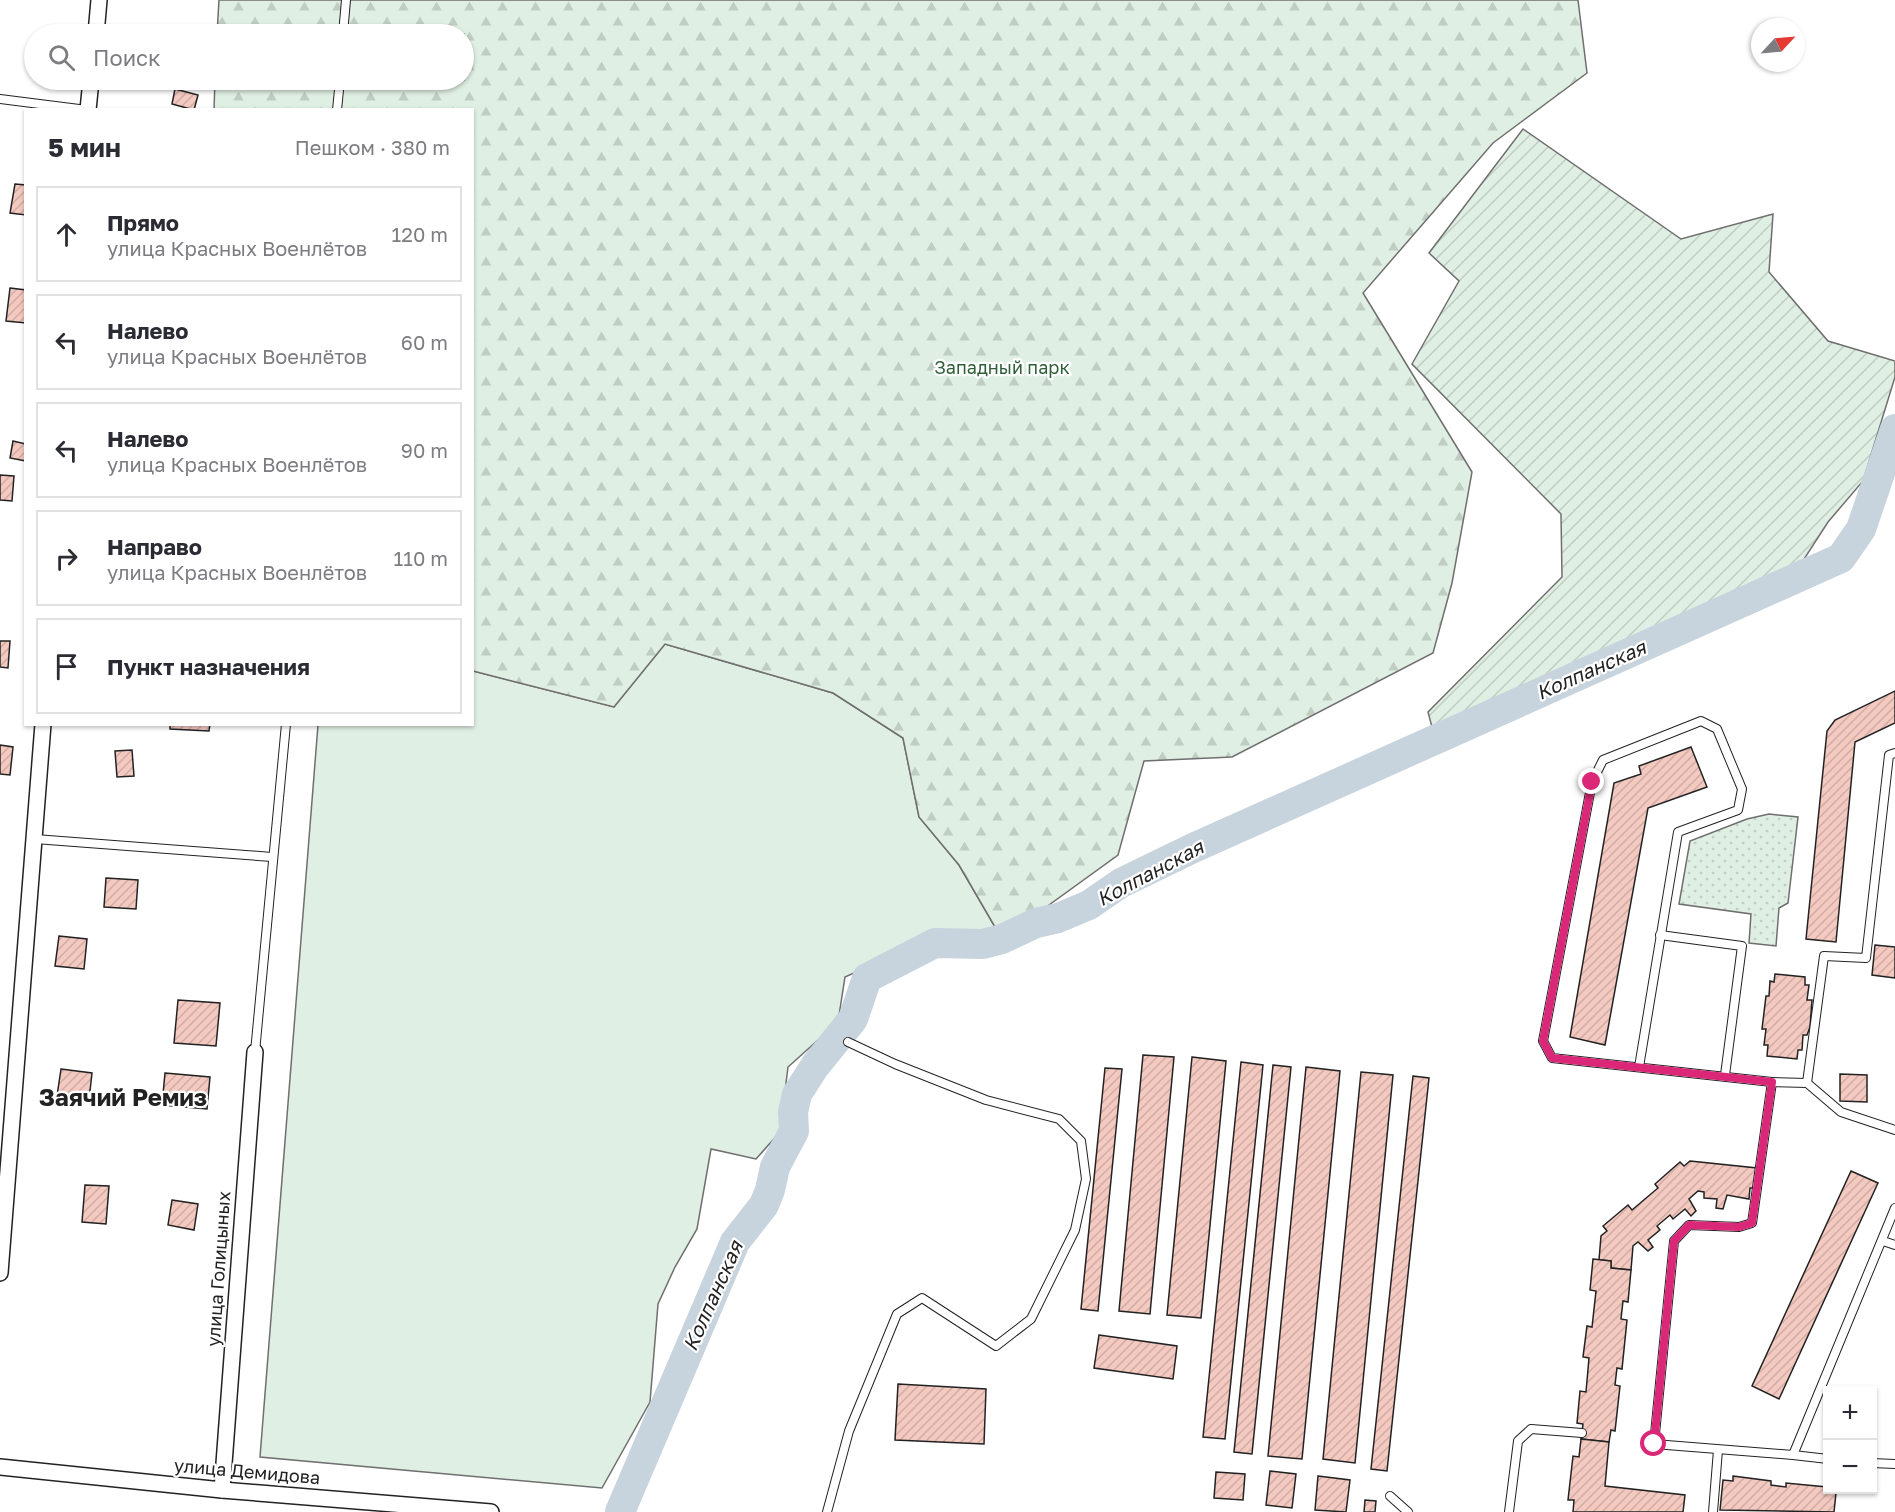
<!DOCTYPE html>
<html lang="ru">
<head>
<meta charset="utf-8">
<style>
  body { margin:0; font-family:"Golos Text",sans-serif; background:#f7f7f7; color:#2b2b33 }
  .controls { position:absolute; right:18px; bottom:18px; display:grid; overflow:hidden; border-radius:0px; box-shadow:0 2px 4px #0004 }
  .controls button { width:54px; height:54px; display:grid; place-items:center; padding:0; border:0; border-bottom:2px solid #e1e1e2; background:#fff; color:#2b2b33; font:30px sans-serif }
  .compass { position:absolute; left:1751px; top:18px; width:54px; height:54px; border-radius:50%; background:#fff; box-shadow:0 2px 4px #0004; rotate:64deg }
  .stop { position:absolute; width:18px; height:18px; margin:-14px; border:4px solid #db2777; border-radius:50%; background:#fff }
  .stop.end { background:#db2777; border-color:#fff; box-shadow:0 2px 6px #0008 }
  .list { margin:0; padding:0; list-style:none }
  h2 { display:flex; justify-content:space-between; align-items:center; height:78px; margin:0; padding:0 24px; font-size:26px }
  h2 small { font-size:20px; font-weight:400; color:#7c7c81 }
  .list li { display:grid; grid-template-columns:39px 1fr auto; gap:18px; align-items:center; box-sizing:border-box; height:96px; margin:0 12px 12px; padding:0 12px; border:2px solid #e1e1e2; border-radius:0px }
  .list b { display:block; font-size:22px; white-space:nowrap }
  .list p { margin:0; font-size:20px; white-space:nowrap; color:#7c7c81 }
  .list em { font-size:20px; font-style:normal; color:#7c7c81 }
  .icon { flex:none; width:33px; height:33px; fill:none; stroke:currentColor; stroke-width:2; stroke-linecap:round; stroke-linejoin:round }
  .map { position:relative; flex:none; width:1895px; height:1512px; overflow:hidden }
  .search { position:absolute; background:#fff; box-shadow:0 2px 4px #0004; left:24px; top:24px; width:450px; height:66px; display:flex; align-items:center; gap:15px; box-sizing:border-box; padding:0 21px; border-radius:33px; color:#7c7c81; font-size:22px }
  .panel { position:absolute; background:#fff; box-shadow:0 2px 4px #0004; left:24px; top:108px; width:450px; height:618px; border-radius:0px }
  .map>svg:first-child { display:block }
</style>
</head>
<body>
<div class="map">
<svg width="1895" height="1512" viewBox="0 0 1895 1512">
  <defs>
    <pattern id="forest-firs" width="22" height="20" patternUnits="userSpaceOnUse" patternTransform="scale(1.5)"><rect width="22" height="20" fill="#e0efe3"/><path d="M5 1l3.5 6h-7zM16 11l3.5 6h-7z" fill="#c0cdc2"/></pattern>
    <pattern id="park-dots" width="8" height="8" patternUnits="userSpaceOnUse" patternTransform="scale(1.5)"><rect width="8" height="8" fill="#e0efe3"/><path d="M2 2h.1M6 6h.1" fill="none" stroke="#c0cdc2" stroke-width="1.8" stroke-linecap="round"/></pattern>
    <pattern id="garden-furrows" width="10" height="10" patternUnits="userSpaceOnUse" patternTransform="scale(1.5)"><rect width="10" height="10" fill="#e0efe3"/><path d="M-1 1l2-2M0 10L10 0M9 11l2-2" fill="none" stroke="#c0cdc2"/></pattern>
    <pattern id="building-hatch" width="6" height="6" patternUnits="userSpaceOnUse" patternTransform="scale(1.5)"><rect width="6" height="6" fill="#f3c9c0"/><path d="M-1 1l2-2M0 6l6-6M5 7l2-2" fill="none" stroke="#d0aca5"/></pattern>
  </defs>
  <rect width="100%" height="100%" fill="#fff"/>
  <polygon fill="#e0efe3" stroke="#6f6f6f" stroke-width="1.5" points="665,644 833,693 903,738 919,817 959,865 1002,939 931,938 845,977 838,1022 788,1067 780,1132 756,1159 711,1149 697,1229 675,1267 658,1304 650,1402 602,1488 260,1457 318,725 472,724 473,671 614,707"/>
  <polygon fill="url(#forest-firs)" stroke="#6f6f6f" stroke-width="1.5" points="219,0 1578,0 1587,73 1493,143 1363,293 1472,472 1452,583 1433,653 1232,757 1144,761 1118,855 1002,939 959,865 919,817 903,738 833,693 665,644 614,707 473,671 472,110 214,110 215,80 464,80 464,34 217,34"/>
  <polygon fill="url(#park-dots)" stroke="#6f6f6f" stroke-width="1.5" points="1769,814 1798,817 1788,903 1779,908 1776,946 1749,943 1751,914 1679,904 1690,841 1747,819"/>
  <polygon fill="url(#garden-furrows)" stroke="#6f6f6f" stroke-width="1.5" points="1523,129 1681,239 1773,214 1769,272 1828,341 1895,361 1895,377 1863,481 1828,522 1799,567 1433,731 1428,712 1562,577 1561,514 1412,364 1459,281 1429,253"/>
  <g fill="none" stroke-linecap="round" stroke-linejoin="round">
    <polyline stroke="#c7d3dd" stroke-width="30" points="620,1512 735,1242 764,1205 770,1190 775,1167 794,1131 793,1112 797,1094 815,1066 853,1019 867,978 935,943 983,944 1002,939 1036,923 1058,918 1089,905 1121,883 1191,849 1841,558 1861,529 1895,429"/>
  </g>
  <g fill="url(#building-hatch)" stroke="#222" stroke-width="1.5">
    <polygon points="175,89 198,95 194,110 172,104"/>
    <polygon points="15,184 26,185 26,215 10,213"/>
    <polygon points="10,288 26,290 26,323 6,321"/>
    <polygon points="13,441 26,444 26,461 10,458"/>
    <polygon points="0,475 14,476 12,501 0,500"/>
    <polygon points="0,641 10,641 8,668 0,667"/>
    <polygon points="1895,691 1895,723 1855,742 1836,942 1806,939 1827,731 1835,720"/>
    <polygon points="170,724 210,724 209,731 170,729"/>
    <polygon points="0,745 13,747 10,775 0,774"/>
    <polygon points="1691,747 1707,787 1648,808 1605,1045 1570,1037 1614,783 1641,774 1639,766"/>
    <polygon points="132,750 134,776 117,777 115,751"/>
    <polygon points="106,878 138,880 136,909 104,907"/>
    <polygon points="59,936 87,939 84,969 55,966"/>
    <polygon points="1875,945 1895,947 1895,978 1872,975"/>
    <polygon points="1775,974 1805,977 1805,985 1809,985 1807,1000 1812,1000 1810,1027 1807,1035 1803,1035 1802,1050 1798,1050 1797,1059 1767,1056 1768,1045 1764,1045 1766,1029 1762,1029 1766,996 1769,996 1770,981 1774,982"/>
    <polygon points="178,1000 220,1003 216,1046 174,1043"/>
    <polygon points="1143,1055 1174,1057 1150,1314 1119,1311"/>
    <polygon points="1192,1057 1226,1061 1201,1318 1167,1315"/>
    <polygon points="1241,1062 1263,1065 1225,1439 1203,1437"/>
    <polygon points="1273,1065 1291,1067 1252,1454 1234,1452"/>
    <polygon points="1306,1067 1340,1071 1302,1459 1268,1456"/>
    <polygon points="1105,1068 1122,1069 1098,1311 1081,1309"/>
    <polygon points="61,1069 92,1073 89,1100 57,1096"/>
    <polygon points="1361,1072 1393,1075 1355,1463 1323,1459"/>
    <polygon points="165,1073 210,1077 207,1109 162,1105"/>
    <polygon points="1840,1074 1867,1075 1867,1102 1840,1101"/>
    <polygon points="1413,1076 1429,1078 1387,1471 1371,1469"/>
    <polygon points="1690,1161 1757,1168 1755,1188 1750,1188 1749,1199 1727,1195 1723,1209 1716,1208 1717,1199 1704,1198 1704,1192 1698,1191 1689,1199 1696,1211 1691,1216 1685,1209 1673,1219 1670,1215 1657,1226 1660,1230 1648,1240 1653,1247 1648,1251 1638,1242 1633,1246 1631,1270 1611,1268 1611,1261 1599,1260 1601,1236 1607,1231 1603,1226 1628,1205 1632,1210 1658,1188 1655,1184 1680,1162 1684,1166"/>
    <polygon points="1851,1171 1878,1183 1779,1399 1752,1386"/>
    <polygon points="85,1185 109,1186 106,1224 82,1222"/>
    <polygon points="172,1200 198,1204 194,1230 168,1225"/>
    <polygon points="1593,1259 1611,1261 1611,1268 1631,1270 1628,1302 1623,1301 1621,1319 1627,1320 1622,1369 1617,1368 1615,1385 1620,1386 1615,1431 1611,1430 1609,1442 1581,1439 1583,1424 1577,1423 1580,1391 1586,1392 1589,1358 1583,1357 1587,1326 1592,1327 1596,1291 1590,1290"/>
    <polygon points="1099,1335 1177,1346 1173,1379 1094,1368"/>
    <polygon points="898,1384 986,1389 984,1444 895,1440"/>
    <polygon points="1581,1439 1609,1442 1605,1486 1685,1495 1683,1512 1573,1512 1574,1500 1568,1500 1573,1456 1579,1457"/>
    <polygon points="1270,1471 1296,1474 1292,1508 1266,1505"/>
    <polygon points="1216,1472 1245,1474 1243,1500 1214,1498"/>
    <polygon points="1318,1476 1350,1480 1346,1512 1315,1510"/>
    <polygon points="1733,1476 1771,1481 1771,1485 1786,1487 1786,1483 1827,1487 1826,1492 1836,1493 1834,1512 1720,1510 1723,1480 1733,1481"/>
    <polygon points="1365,1500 1376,1501 1375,1512 1364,1512"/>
  </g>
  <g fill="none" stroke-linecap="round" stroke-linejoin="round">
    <defs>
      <g id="service">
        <polyline points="343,34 346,0"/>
        <polyline points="0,99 87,110"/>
        <polyline points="337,110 340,80"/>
        <polyline points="1895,753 1889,755 1866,958 1824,956 1807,1083 1772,1082 1752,1223 1739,1227 1689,1225 1674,1241 1654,1444 1793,1455 1895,1208"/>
        <polyline points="35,839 272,857"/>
        <polyline points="1660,935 1742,946 1725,1075"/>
        <polyline points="255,1052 286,724"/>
        <polyline points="1639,1067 1678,832 1738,810 1742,789 1717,729 1701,721 1603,760 1592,782 1543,1041 1552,1058 1772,1082"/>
        <polyline points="1807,1083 1841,1112 1895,1130"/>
        <polyline points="1883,1241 1895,1245"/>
        <polyline points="1793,1455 1828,1459"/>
        <polyline points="1872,1463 1895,1464"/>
        <polyline points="1390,1496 1408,1512"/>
        <polyline points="827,1512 849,1431 897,1314 922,1298 996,1346 1031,1319 1075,1230 1086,1179 1081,1141 1059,1119 986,1100 895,1064 848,1042"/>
        <polyline points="1509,1512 1518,1441 1531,1429 1582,1433"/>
        <polyline points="1713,1512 1718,1450"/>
      </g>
      <g id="minor">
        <polyline points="96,34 99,0"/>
        <polyline points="88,110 91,80"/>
        <polyline points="0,1273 43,724"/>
        <polyline points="0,1467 222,1490 491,1512"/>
        <polyline points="222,1490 255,1052"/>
      </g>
    </defs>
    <use href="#service" stroke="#222" stroke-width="10"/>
    <use href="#minor" stroke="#222" stroke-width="18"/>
    <use href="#service" stroke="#fff" stroke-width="8"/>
    <use href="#minor" stroke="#fff" stroke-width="15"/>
  </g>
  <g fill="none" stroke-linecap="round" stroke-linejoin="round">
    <polyline stroke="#db2777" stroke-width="8" points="1592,782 1543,1041 1552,1058 1772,1082 1752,1223 1739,1227 1689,1225 1674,1241 1654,1444"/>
  </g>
  <g text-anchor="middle" stroke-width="4.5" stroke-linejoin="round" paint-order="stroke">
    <g font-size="18" fill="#2f5e38" stroke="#fff">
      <text x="1002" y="374">Западный парк</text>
    </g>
    <g font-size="18" fill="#222" stroke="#fff">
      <text transform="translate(219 1269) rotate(-86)" y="6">улица Голицыных</text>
      <text transform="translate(247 1472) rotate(5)" y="6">улица Демидова</text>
    </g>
    <g font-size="20" font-style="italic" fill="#222" stroke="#fff">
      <text transform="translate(1591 670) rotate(-24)" y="7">Колпанская</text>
      <text transform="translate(1150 873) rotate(-28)" y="7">Колпанская</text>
      <text transform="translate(713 1296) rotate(-66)" y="7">Колпанская</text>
    </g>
    <g font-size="24" font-weight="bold" fill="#222" stroke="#fff">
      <text x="123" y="1106">Заячий Ремиз</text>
    </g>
  </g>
</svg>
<div class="controls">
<button>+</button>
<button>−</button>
</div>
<svg class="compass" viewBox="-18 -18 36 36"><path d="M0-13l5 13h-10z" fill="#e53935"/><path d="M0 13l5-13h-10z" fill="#7c7c81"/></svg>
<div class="stop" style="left:1654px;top:1444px"></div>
<div class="stop end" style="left:1592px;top:782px"></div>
<div class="search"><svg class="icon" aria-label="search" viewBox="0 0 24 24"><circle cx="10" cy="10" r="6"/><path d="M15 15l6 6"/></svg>Поиск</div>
<section class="panel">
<h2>5 мин<small>Пешком · 380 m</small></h2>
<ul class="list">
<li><svg class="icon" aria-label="ahead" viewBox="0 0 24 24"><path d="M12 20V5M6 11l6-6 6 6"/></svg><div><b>Прямо</b><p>улица Красных Военлётов</p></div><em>120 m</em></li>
<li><svg class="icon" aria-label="left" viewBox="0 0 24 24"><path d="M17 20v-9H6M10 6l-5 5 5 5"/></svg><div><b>Налево</b><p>улица Красных Военлётов</p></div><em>60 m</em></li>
<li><svg class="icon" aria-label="left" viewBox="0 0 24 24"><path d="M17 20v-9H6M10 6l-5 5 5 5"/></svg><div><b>Налево</b><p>улица Красных Военлётов</p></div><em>90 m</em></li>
<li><svg class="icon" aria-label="right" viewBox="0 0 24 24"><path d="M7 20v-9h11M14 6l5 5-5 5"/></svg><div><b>Направо</b><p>улица Красных Военлётов</p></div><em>110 m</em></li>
<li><svg class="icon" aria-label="arrive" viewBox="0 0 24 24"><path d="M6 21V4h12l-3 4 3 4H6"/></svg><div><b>Пункт назначения</b></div></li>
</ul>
</section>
</div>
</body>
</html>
